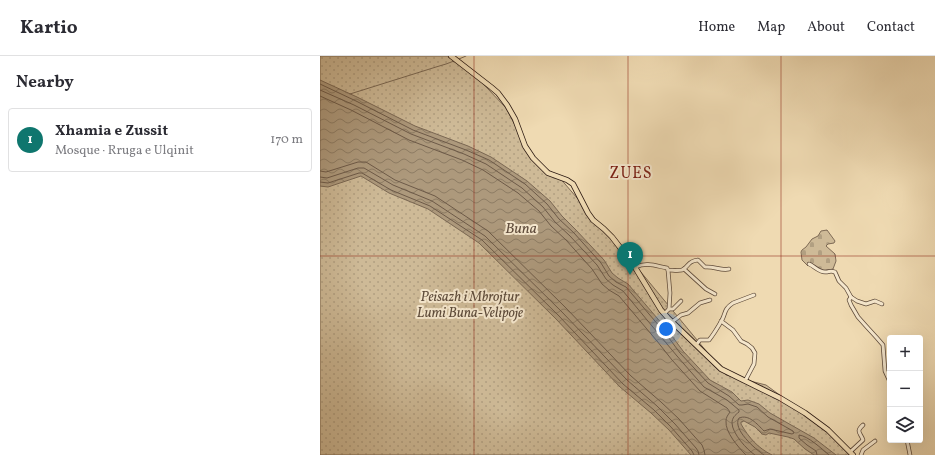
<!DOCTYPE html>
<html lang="en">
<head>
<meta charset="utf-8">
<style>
  body { margin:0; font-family:Vollkorn,serif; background:#f7f7f7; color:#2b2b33 }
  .controls { position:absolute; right:12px; bottom:12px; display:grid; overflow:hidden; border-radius:4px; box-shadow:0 4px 16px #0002 }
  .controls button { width:36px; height:36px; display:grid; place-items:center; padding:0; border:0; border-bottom:1px solid #e1e1e2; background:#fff; color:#2b2b33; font:20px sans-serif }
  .you { position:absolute; left:346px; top:273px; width:14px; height:14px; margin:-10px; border:3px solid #fff; border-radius:50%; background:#1a73e8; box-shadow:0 0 0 6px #1a73e833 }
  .badge { display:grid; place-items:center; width:26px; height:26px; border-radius:50%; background:#0f766e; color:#fff; font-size:13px; font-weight:700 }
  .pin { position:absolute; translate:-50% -33px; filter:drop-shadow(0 1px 2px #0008) }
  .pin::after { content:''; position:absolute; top:21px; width:14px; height:12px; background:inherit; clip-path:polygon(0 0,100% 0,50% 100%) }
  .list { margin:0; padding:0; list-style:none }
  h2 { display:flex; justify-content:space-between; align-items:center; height:52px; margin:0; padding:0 16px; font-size:17px }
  h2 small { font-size:13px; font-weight:400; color:#7c7c81 }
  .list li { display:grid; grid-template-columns:26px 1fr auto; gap:12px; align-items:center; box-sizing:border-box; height:64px; margin:0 8px 8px; padding:0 8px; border:1px solid #e1e1e2; border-radius:4px }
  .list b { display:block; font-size:15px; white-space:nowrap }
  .list p { margin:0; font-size:13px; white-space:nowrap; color:#7c7c81 }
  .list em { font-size:13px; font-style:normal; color:#7c7c81 }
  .icon { flex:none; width:22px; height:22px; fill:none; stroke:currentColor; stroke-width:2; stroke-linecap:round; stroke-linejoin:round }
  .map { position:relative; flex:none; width:615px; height:399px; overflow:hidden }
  header { display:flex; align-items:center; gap:24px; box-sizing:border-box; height:56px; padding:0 20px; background:#fff; border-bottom:1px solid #e1e1e2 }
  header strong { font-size:19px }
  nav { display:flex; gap:22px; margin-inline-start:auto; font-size:14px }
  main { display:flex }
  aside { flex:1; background:#fff }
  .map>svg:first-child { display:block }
</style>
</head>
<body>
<header>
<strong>Kartio</strong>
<nav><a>Home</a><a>Map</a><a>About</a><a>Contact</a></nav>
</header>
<main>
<aside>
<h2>Nearby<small></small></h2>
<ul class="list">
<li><span class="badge">1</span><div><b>Xhamia e Zussit</b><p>Mosque · Rruga e Ulqinit</p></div><em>170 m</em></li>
</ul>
</aside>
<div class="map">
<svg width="615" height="399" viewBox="0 0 615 399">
  <defs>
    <pattern id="cemetery-stones" width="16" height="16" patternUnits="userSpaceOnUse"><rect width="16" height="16" fill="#ceba97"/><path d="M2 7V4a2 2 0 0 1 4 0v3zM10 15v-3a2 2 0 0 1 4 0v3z" fill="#b19f81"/></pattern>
    <pattern id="park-dots" width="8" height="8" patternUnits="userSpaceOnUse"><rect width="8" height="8" fill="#ceba97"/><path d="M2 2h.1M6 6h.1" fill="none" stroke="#b19f81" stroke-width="1.8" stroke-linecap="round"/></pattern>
    <pattern id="water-waves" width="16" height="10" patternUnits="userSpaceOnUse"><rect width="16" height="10" fill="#ad997c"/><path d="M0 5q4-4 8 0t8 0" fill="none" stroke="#8d7c64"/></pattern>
  </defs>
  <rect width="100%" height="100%" fill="#efdab2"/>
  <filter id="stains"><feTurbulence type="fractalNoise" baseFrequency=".005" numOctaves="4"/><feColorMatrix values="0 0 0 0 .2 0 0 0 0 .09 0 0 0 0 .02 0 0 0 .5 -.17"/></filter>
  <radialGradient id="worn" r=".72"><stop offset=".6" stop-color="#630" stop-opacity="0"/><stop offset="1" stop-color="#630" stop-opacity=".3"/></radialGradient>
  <path fill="url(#cemetery-stones)" stroke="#7e6a55" d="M507 174 515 185 514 187 508 188 506 190 515 198 516 205 513 213C501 216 501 214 490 206L488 210 482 204 481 196 482 194 486 191 492 183 498 180 501 175Z"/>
  <polygon fill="url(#park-dots)" stroke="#7e6a55" points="0,0 131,0 151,15 186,52 213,104 239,121 320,215 406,319 446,329 498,367 531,399 0,399"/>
  <path fill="url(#water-waves)" stroke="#7a6752" d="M0 24 37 41 95 70 148 90 171 101 207 125 230 145 242 160 256 174 284 204 292 217 298 222 308 228 349 276 363 295 390 324 412 336 421 345 428 344 439 348 450 357 494 382 516 399H494L485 393 474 383 468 381 449 377 446 379 442 378 435 371 424 365 421 366V368C429 382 438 392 452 399H371L349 374 331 357 300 331 236 263 159 187 108 153 69 137 41 120 8 131 0 130Z"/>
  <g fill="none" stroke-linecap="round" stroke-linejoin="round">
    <g stroke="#6d5a48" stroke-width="1">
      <path d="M0 28 36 45 93 74 146 94 169 104 205 128 227 148 239 163 254 177 281 207 289 220 296 226 306 231 346 278 360 297 388 327 409 340 419 349H422L428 348 437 351 448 361 473 375 474 377 472 378 450 373 444 375C437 368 429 358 419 362 412 373 435 393 444 399"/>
      <path d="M0 34 34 49 91 78 144 98 166 108 202 132 223 151 235 166 250 180 277 209 286 223 293 229 303 235 342 282 357 300 384 331 407 344 419 354V356C415 359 412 362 412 367 412 377 427 394 435 399"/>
      <path d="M0 40 31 54 89 84 142 104 163 114 198 137 219 155 231 170 246 184 272 213 282 228 289 234 299 240 337 285 352 304 380 335 407 352 410 356C408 359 406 361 406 365 405 376 418 391 426 399"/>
      <polyline points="0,115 6,116 38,106 46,106 75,124 115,140 168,175 246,252 311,320 341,346 359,363 382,389 384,394 385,399"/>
      <polyline points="0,121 7,122 38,112 44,112 73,129 112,145 165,180 242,256 307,324 337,350 355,368 376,392 378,395 379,399"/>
      <polyline points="0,126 8,127 39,117 42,117 71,134 110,150 162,184 239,260 303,328 334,354 351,371 372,395 374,399"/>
      <path d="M497 399 496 395 487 389 479 382V379C488 380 502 393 509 399"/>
    </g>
    <g stroke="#7a6752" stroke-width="1">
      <polyline points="139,3 146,0"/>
      <polyline points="30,38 116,11 126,8 134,5"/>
    </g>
    <defs>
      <g id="street">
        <path d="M489 208C494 210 499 216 505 216 510 216 510 214 515 216L519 225 526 232 531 241"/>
        <path d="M316 211C326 206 336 210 347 212L348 214C353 214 357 215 362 214 369 211 367 205 378 204L385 211C394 210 401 215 409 213"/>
        <polyline points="364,213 386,233 395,238"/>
        <polyline points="348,214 350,237 349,253"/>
        <polyline points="562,248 555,245 546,248 537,245 531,241 529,244 531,249 538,261 546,270 557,282 563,289 565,315 570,326"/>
        <polyline points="344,258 349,253 353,253 361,245"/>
        <polyline points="401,265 413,274 421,285 427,288 432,292 435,297 434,308 425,325"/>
        <polyline points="352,266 361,259 368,257 380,247 390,244"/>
        <path d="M376 289 380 284H389C394 278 398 271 402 264 406 256 404 253 413 247L434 239"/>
        <polyline points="587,384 590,399"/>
        <path d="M530 396 543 384C541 377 535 376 543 369"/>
        <polyline points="541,399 543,394 555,385"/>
      </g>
      <polyline id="primary" points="131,0 171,31 178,37 187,49 195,63 205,90 213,102 228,117 247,124 253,128 268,157 273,164 284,173 292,181 313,208 341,254 348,262 401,313 460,342 485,357 508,374 533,399"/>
    </defs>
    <use href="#street" stroke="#5e4b3b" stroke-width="4.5"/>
    <use href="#primary" stroke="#2d1b13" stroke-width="6"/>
    <use href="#street" stroke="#f5e7cd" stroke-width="3"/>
    <use href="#primary" stroke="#efdab2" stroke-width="4.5"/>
  </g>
  <path fill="none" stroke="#8f2418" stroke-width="1" stroke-opacity="0.55" d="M154 0V399M308 0V399M461 0V399M0 200H615"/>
  <g text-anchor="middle" stroke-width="4" stroke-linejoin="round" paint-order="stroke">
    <g font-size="14" font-style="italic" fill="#5d4b3b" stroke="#f5e7cd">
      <text x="150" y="245">Peisazh i Mbrojtur<tspan x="150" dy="16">Lumi Buna-Velipoje</tspan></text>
    </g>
    <g font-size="15" font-style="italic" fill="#604d3d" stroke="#f5e7cd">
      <text x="201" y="177">Buna</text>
    </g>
    <g font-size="16" letter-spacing="1" fill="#7a1f14" stroke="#f5e7cd">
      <text x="311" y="122">ZUES</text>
    </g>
  </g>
  <rect width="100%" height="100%" filter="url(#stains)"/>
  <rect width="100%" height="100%" fill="url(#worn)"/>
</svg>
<div class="controls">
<button>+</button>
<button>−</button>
<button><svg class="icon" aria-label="layers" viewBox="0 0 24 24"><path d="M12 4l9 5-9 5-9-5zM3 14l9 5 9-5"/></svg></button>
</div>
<div class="you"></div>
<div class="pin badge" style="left:310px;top:219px">1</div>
</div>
</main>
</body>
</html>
